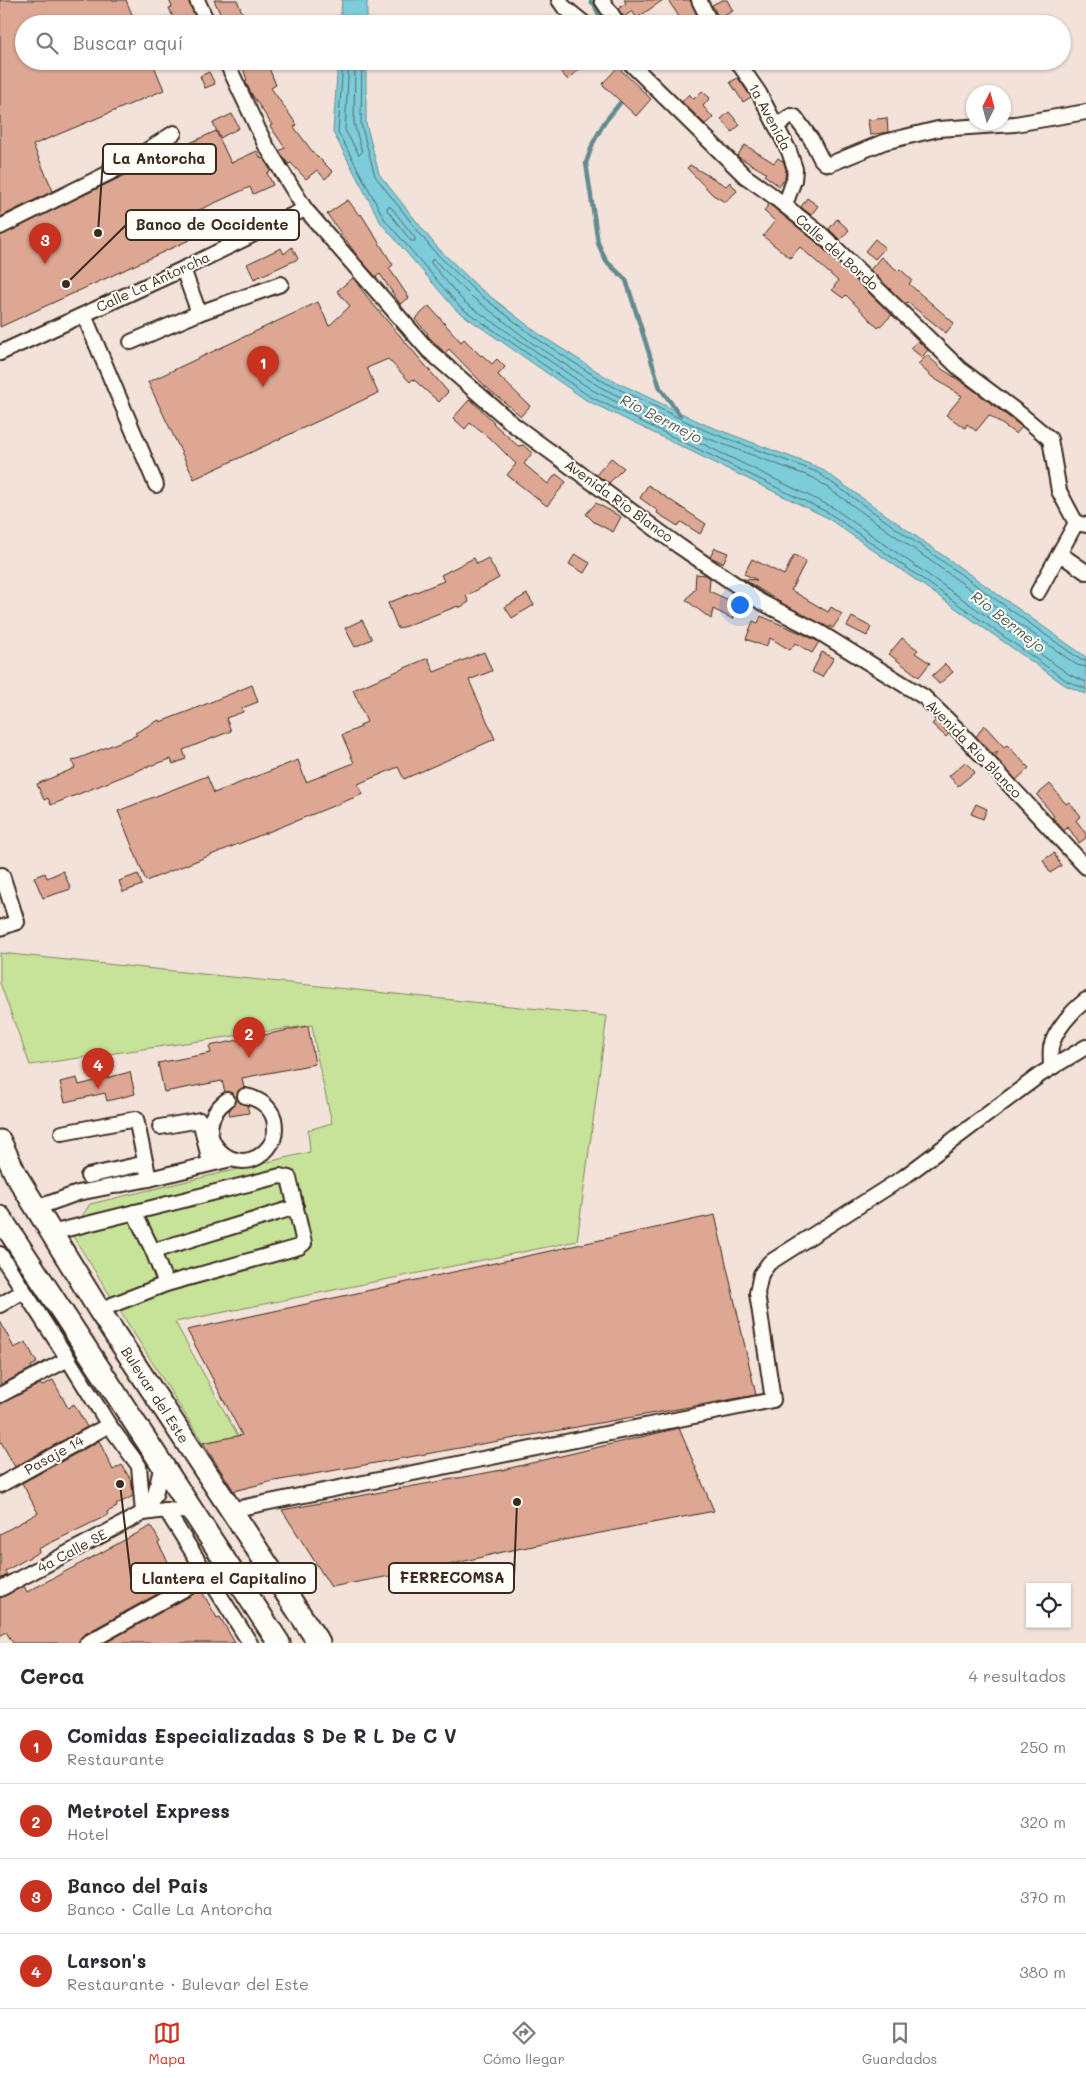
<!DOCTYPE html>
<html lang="es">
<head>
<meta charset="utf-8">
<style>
  body { margin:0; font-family:Mali,sans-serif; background:#f7f7f7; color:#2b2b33 }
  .controls { position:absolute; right:15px; bottom:15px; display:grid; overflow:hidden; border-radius:0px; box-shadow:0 1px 4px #0004 }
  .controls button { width:45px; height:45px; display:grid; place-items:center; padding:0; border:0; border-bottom:1px solid #e1e1e2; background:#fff; color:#2b2b33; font:25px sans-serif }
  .compass { position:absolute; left:966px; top:85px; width:45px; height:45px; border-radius:50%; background:#fff; box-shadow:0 1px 4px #0004; rotate:6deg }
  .you { position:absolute; left:739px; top:604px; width:18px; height:18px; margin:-12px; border:4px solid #fff; border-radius:50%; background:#1a73e8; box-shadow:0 0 0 8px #1a73e833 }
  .badge { display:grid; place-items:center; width:32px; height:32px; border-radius:50%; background:#c8321e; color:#fff; font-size:16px; font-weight:700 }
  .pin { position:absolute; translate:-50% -41px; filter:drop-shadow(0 1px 2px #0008) }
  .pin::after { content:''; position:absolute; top:26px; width:18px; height:15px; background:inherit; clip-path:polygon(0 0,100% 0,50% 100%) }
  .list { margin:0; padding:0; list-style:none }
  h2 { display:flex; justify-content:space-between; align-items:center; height:65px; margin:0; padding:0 20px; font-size:21px }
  h2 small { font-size:16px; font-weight:400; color:#7c7c81 }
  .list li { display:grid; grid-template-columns:32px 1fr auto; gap:15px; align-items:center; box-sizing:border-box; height:75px; padding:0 20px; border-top:1px solid #e1e1e2 }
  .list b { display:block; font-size:19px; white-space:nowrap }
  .list p { margin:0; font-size:16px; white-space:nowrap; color:#7c7c81 }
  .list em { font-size:16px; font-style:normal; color:#7c7c81 }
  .icon { flex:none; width:28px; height:28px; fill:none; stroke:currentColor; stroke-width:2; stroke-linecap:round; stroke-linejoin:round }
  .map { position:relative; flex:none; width:1086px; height:1643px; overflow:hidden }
  .search { position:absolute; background:#fff; box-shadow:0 1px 4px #0004; left:15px; right:15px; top:15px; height:55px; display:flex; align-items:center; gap:12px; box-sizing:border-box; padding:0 18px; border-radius:28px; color:#7c7c81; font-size:19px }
  .sheet { height:365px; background:#fff }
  nav { display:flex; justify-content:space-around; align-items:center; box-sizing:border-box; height:70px; border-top:1px solid #e1e1e2; background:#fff; font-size:14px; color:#7c7c81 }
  nav a { display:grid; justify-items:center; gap:2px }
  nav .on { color:#c8321e }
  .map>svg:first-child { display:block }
</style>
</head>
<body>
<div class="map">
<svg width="1086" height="1643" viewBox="0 0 1086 1643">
  <rect width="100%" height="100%" fill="#f3e2d9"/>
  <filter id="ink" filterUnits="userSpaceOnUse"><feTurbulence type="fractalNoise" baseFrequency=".02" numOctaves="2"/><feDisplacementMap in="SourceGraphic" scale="10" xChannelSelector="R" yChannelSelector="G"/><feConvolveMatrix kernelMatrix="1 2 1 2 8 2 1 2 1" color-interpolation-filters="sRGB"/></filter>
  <g filter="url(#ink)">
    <polygon fill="#c7e39a" stroke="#81865c" points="0,953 607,1016 577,1241 175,1322 238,1436 203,1443 71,1233 90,1204 310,1152 308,1130 332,1123 318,1061 312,1025 30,1065 0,983"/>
    <g fill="#7dccda" stroke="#638b8f">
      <polygon points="342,0 367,0 367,24 340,24"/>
      <polygon points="338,61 366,61 366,123 379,174 436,246 478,287 539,334 606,377 706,425 820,468 1086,657 1086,694 1065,685 826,517 586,400 456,310 381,223 333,132"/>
    </g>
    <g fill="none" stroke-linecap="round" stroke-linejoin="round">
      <g stroke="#556b69" stroke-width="1">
        <polyline points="343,61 338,132 385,220 460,307 589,396 829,513 1067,681 1086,689"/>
        <polyline points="349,61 345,130 359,155 362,152 354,123 355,61"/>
        <polyline points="362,61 361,124 375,176 432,249 475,291 536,338 604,382 704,430 817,472 1081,660 1086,661"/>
        <polygon points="388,207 391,207 415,238 415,241 411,241 387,210"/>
        <polyline points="1086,667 1077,665 814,478 701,436 600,387 532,343 471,296 434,260 431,260 431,263 464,302 592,390 832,507 1070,675 1086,682"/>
      </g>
      <g stroke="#638b8f" stroke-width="4.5">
        <polyline points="591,2 594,3 602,24"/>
        <polyline points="624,98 604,123 593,143 586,163 598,243 606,261 626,280 660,388 680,415"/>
      </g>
    </g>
    <g fill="#dda793" stroke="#3b2a1e">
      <polygon points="0,0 126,0 136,24 24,24 24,61 152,61 164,90 33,145 53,191 0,217"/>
      <polygon points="169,0 188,0 198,24 176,24 169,8 172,7"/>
      <polygon points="214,0 237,0 247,24 225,24"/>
      <polygon points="624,0 663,0 637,18 632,11 624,17 618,9 626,3"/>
      <polygon points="668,0 690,0 699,20 694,24 684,24"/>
      <polygon points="722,0 727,0 733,11 719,18 712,5"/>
      <polygon points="252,61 266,61 276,85 271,88 297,125 294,127 312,151 333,172 325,179 317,170 306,179 291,163 288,164 279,151 285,148 270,126 272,125 251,93 245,81 247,80 242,65"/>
      <polygon points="551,61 588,61 568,80"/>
      <polygon points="618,67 651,99 636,116 602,84"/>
      <polygon points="209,72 215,84 205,88 200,76"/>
      <polygon points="738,78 751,97 743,102 730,82"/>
      <polygon points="702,91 710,98 703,106 713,118 705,124 682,102 689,94 694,99"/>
      <polygon points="729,112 740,125 732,132 721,119"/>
      <polygon points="232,114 239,128 220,138 213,123"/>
      <polygon points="887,118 888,132 870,135 868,120"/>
      <polygon points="216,131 231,163 257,151 261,159 263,158 271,171 267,173 273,185 253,194 250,187 188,215 198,236 0,327 0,236 125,175 137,167"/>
      <polygon points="745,145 774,163 778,158 784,162 786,170 785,178 779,186 764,175 766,173 737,156"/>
      <polygon points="690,165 726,186 730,182 737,191 725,202 713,195 687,168"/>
      <polygon points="807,198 818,206 811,215 801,207"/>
      <polygon points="348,200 359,215 361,214 393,265 389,268 409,298 400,304 380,274 376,277 358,257 327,214"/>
      <polygon points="769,204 816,242 892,315 878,328 846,295 843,298 832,290 838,281 800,247 790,258 763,236 775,221 764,211"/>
      <polygon points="837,219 849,230 840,240 829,229"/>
      <polygon points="875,239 885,248 875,259 865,251"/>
      <polygon points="292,247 298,259 254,279 247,264 281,248 284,254"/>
      <polygon points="881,257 898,271 900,269 912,280 909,284 954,323 946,333 907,302 905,304 870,270"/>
      <polygon points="353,278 372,303 448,392 439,402 413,379 410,382 388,359 367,368 378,393 194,479 148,382 318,302 329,326 350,306 337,291"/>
      <polygon points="429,306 461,342 464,339 481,356 482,355 492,364 497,359 505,367 498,375 530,406 521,416 486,387 449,349 445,353 427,335 428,334 415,319"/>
      <polygon points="918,341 928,350 922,357 910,348"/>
      <polygon points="927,355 942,369 971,388 1022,427 1016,434 989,415 976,431 967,424 965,428 946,415 962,396 932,377 918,364"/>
      <polygon points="470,399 494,422 493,423 518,446 523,445 532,453 524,464 548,484 556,474 566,482 547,506 507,475 516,464 493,441 470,423 465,429 453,418"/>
      <polygon points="611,458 624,468 609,483 596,475"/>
      <polygon points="648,485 706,524 700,534 681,522 678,526 657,513 658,511 640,498"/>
      <polygon points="596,503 621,517 613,532 594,522 586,514"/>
      <polygon points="715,548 728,553 723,563 710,557"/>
      <polygon points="575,554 590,563 584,573 569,564"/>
      <polygon points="794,555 806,561 791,590 828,612 831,607 842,614 833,628 830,626 829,628 785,605 743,579 757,580 744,574 752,559 784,575"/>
      <polygon points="474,558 477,564 488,558 499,578 466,596 469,602 459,608 458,606 398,629 388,603 444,581 441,575"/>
      <polygon points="696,574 706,575 710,578 709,591 740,605 733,619 713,609 711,619 686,600 695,589"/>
      <polygon points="527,594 534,605 512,618 505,607"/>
      <polygon points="761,616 803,634 819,642 812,653 795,643 790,650 770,638 766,647 746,639 753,621 758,623"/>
      <polygon points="852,617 871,627 867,636 847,626"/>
      <polygon points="362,620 372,639 355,647 345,628"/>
      <polygon points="902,638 918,650 915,653 930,663 919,677 889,654"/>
      <polygon points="484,652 492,671 469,680 495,739 404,779 398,767 358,784 363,794 146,881 118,811 207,776 214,793 298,760 306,782 354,763 342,735 361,727 360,725 367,722 353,690 428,658 434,672"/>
      <polygon points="822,652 834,658 822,677 812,672"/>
      <polygon points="945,664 953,672 939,684 932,676"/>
      <polygon points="252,685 258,702 242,708 243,712 226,718 231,731 183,750 186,759 173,764 171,759 149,766 51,805 48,798 44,800 37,784 75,768 72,761 137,735 135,733 159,720 160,722 189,711"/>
      <polygon points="936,720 949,734 946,737 932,724"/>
      <polygon points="984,725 1004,747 1007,745 1029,768 1016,780 995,757 998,751 993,755 976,737"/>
      <polygon points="965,762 975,772 958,786 949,776"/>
      <polygon points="1050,784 1066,804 1069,802 1081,816 1076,820 1086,834 1086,838 1079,843 1068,827 1064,831 1054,819 1052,818 1054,816 1037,795"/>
      <polygon points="976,804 987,809 983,819 971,814"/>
      <polygon points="1054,853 1061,866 1050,873 1043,860"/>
      <polygon points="63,871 71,889 43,898 34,877 45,873 47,878"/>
      <polygon points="138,874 142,885 123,892 119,881"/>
      <polygon points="308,1026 315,1064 242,1078 244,1088 238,1091 237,1098 240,1103 247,1105 249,1113 230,1116 229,1111 235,1102 235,1098 233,1093 225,1092 222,1081 164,1092 158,1063 211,1053 209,1046"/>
      <polygon points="130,1072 135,1094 107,1101 105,1093 65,1102 60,1082 77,1078 79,1085"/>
      <polygon points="715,1215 756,1395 269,1482 234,1491 203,1443 242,1435 187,1330"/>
      <polygon points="0,1321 14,1348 26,1342 37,1363 31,1366 32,1368 0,1385"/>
      <polygon points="53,1380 68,1408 74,1404 87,1427 15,1467 0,1440 0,1404 40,1384 42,1386"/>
      <polygon points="679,1428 714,1511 502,1552 449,1565 331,1587 282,1510 502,1470"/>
      <polygon points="99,1441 113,1470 122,1465 132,1482 133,1496 116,1505 117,1507 107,1512 108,1515 38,1549 39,1552 5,1571 7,1575 0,1579 0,1534 38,1513 22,1483"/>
      <polygon points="151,1526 160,1542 158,1543 179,1582 83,1635 78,1643 13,1643 6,1632 0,1636 0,1598 24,1586 27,1592"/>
      <polygon points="201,1590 217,1618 220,1617 235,1643 105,1643"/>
    </g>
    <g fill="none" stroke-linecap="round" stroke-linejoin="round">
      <defs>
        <g id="minor">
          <polyline points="197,0 208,24"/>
          <polyline points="559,0 564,7 585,24"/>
          <polyline points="602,0 618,24"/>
          <polyline points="699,0 711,24"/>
          <polyline points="226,61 265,144 305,209 428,350 514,425 679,546 761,602 819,632 924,697 960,732 1086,867"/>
          <polyline points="628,61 745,176 769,193 822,235 960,369 1020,414 1050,439 1059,491 1076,523 1086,525"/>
          <polyline points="737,61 759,93 789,151 795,169 794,180 785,205"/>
          <polyline points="776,126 791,116 795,117 811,139 821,159 825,163 830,164 884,142 938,129 1015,124 1086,112"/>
          <polyline points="0,227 121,167 174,133"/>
          <polyline points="199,313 281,284"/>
          <polyline points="84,315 156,485"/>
          <polyline points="131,342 199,313 183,269"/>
          <polyline points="0,353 183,269 305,209"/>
          <polyline points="1060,554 1086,572"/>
          <polyline points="1038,592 1076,523"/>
          <polyline points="0,928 17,922 2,875"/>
          <path d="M1051 1067C1051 1061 1050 1053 1051 1047 1055 1030 1072 1011 1086 1000"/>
          <path d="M227 1100C182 1134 238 1185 268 1148 275 1140 276 1129 274 1119 270 1106 258 1098 245 1096"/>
          <polyline points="160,1127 200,1120 210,1163"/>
          <polyline points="62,1133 136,1119 149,1179"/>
          <polyline points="88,1176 146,1163"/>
          <polyline points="36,1208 78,1193 149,1179 231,1159"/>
          <polyline points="134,1212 153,1251 166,1284"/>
          <polyline points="51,1233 280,1176 289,1178 304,1243 299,1247 166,1284 99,1310"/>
          <polyline points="153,1251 296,1207"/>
          <polyline points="0,1254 68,1359 109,1425 139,1466 143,1513"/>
          <polyline points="0,1305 24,1291"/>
          <polyline points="0,1395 68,1359"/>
          <polyline points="0,1485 109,1425"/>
          <polyline points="166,1510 250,1643"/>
          <polyline points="230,1510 773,1400 757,1293 761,1274 769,1263 904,1177 1041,1074 1086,1047"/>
          <polyline points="143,1513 155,1495 162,1464"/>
          <polyline points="0,1589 143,1513 166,1510 193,1512"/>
          <polyline points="87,1643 208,1576"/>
        </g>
        <g id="highway">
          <polyline points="0,1141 16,1175 99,1310 319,1643"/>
          <polyline points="0,1217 279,1643"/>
        </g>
      </defs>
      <use href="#minor" stroke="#3b2a1e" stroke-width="18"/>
      <use href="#highway" stroke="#3b2a1e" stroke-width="25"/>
      <use href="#minor" stroke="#fdfcf7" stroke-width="14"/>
      <use href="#highway" stroke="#fdfcf7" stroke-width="21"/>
    </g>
  </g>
  <g text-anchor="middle" stroke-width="4" stroke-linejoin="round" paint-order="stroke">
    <g font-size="14" fill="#3b2a1e" stroke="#fdfcf7">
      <text transform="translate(770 117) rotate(62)" y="5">1a Avenida</text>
      <text transform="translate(837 252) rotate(42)" y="5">Calle del Bordo</text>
      <text transform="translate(153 282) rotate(-25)" y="5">Calle La Antorcha</text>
      <text transform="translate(619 501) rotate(36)" y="5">Avenida Río Blanco</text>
      <text transform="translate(974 749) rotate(46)" y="5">Avenida Río Blanco</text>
      <text transform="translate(155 1395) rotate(57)" y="5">Bulevar del Este</text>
      <text transform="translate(54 1455) rotate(-29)" y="5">Pasaje 14</text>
      <text transform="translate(72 1551) rotate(-28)" y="5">4a Calle SE</text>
    </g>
    <g font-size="15" font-style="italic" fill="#4f5b56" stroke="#fdfcf7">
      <text transform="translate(661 419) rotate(27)" y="5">Río Bermejo</text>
      <text transform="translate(1008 622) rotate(38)" y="5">Río Bermejo</text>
    </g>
  </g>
  <path fill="none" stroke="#3b2a1e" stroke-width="2" d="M98 233L103 159M66 284L126 225M517 1502L514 1578M120 1484L131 1578"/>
  <g fill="#3b2a1e" stroke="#fdfcf7" stroke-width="2">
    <circle cx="98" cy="233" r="5"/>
    <circle cx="66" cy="284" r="5"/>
    <circle cx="517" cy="1502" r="5"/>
    <circle cx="120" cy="1484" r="5"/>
  </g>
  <g fill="#fdfcf7" stroke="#3b2a1e" stroke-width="2">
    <rect x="103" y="144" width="113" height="30" rx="5"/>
    <rect x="126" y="210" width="173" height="30" rx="5"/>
    <rect x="389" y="1563" width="125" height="30" rx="5"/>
    <rect x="131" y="1563" width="185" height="30" rx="5"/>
  </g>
  <g font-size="15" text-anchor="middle" font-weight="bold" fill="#3b2a1e">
    <text x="159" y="164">La Antorcha</text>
    <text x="212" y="230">Banco de Occidente</text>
    <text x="452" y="1583">FERRECOMSA</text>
    <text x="224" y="1584">Llantera el Capitalino</text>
  </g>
</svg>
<div class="controls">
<button><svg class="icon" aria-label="locate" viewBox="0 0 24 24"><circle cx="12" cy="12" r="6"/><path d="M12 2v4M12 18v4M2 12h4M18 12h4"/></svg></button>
</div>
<svg class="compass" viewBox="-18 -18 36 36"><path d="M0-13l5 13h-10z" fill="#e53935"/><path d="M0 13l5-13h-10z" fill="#7c7c81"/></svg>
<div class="you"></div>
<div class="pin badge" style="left:263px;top:387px">1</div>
<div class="pin badge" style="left:249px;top:1058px">2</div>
<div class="pin badge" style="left:45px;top:264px">3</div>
<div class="pin badge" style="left:98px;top:1089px">4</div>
<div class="search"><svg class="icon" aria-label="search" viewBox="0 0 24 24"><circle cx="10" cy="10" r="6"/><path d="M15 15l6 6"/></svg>Buscar aquí</div>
</div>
<section class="sheet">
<h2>Cerca<small>4 resultados</small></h2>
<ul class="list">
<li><span class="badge">1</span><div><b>Comidas Especializadas S De R L De C V</b><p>Restaurante</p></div><em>250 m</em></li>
<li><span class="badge">2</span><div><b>Metrotel Express</b><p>Hotel</p></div><em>320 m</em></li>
<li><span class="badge">3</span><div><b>Banco del Pais</b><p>Banco · Calle La Antorcha</p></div><em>370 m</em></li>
<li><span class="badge">4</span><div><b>Larson's</b><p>Restaurante · Bulevar del Este</p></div><em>380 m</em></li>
</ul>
</section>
<nav>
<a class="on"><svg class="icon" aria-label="map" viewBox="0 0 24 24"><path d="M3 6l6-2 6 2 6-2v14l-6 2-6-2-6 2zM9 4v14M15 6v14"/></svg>Mapa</a>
<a><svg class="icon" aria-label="directions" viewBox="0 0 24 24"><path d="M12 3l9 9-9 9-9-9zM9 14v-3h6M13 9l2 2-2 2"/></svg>Cómo llegar</a>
<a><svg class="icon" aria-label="saved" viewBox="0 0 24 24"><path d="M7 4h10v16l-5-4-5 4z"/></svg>Guardados</a>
</nav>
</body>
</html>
